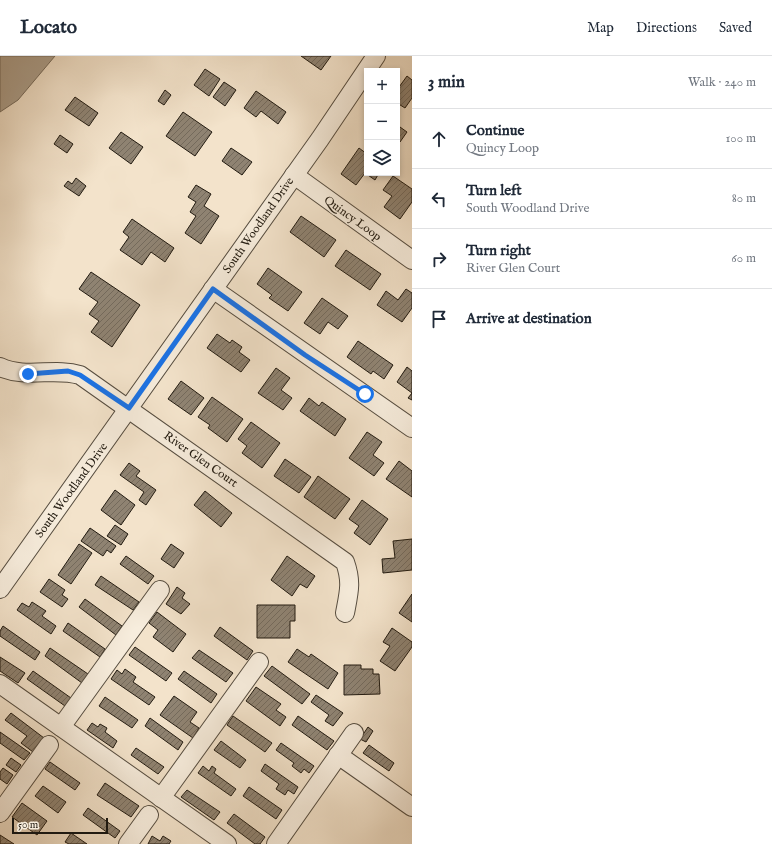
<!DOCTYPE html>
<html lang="en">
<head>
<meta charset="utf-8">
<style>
  body { margin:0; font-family:"IM FELL English",serif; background:#f2f2f3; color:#1f2937 }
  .controls { position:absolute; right:12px; top:12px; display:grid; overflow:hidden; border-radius:0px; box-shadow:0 2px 6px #0003 }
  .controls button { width:36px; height:36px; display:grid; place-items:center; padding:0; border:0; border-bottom:1px solid #e0e1e3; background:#fff; color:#1f2937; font:20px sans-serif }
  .scale { position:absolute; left:12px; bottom:10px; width:96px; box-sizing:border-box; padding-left:4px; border:2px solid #221b11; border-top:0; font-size:11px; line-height:14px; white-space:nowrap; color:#221b11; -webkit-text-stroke:3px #f7eddd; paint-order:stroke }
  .stop { position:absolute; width:12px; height:12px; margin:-9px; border:3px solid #1a73e8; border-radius:50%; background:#fff }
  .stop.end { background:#1a73e8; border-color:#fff; box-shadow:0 1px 4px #0008 }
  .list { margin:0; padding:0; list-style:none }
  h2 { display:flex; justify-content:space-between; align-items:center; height:52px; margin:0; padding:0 16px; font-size:17px }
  h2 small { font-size:13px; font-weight:400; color:#747a83 }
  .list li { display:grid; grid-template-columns:26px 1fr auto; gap:12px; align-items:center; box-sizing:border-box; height:60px; padding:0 16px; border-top:1px solid #e0e1e3 }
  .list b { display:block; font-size:15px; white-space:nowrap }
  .list p { margin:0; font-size:13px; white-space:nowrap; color:#747a83 }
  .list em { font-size:13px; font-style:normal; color:#747a83 }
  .icon { flex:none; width:22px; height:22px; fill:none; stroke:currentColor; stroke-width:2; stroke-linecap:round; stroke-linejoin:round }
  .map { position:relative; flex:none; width:412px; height:788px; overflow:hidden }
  header { display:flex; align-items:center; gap:24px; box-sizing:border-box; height:56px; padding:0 20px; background:#fff; border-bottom:1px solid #e0e1e3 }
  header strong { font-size:19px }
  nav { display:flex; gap:22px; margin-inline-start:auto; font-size:14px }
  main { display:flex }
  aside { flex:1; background:#fff }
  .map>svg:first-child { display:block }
</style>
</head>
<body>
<header>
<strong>Locato</strong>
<nav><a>Map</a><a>Directions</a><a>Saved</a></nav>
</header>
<main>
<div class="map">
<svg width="412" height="788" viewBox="0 0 412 788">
  <defs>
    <pattern id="building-hatch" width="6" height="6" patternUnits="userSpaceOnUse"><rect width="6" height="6" fill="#8f8372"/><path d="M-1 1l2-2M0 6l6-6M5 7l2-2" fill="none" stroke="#746a5c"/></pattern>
  </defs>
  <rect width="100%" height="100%" fill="#f3e3cb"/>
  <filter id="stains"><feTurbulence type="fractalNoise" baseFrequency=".005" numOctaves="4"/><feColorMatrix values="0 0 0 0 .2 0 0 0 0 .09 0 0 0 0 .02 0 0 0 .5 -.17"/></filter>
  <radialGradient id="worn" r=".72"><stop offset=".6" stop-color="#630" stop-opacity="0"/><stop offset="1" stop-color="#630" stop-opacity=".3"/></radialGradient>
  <polygon fill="#ac9f8c" stroke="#756a5b" points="0,0 55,0 18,44 0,56"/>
  <g fill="url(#building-hatch)" stroke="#221b11">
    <polygon points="301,0 331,0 321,14"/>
    <polygon points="205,13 220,23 209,40 194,29"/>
    <polygon points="407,20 412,24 412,42 405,52 397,47 397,34"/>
    <polygon points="224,26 236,34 225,50 213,41"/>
    <polygon points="165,34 171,39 164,49 158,45"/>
    <polygon points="256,35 286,56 278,68 261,55 256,61 244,52"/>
    <polygon points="75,41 98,57 89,70 65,54"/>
    <polygon points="183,56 212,76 195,100 166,80"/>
    <polygon points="400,71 407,76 400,86 397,84 397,75"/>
    <polygon points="121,76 143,91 131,108 109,92"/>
    <polygon points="60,79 73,88 67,97 54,88"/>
    <polygon points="231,92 252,106 242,119 222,105"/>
    <polygon points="359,92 367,98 367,117 379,117 375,124 365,117 356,129 341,118"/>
    <polygon points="393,120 412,133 412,146 400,163 384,151 392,140 383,134"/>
    <polygon points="76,122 86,130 79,140 64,130 68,125 72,128"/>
    <polygon points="196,129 211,138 204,150 219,160 201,188 185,177 196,160 190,156 196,146 188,141"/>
    <polygon points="301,160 336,184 324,201 290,176"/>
    <polygon points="132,163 174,192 165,206 151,196 142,209 120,194 129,181 123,176"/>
    <polygon points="346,194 381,218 370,234 335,210"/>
    <polygon points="268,212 302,236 288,255 269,242 272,239 257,228"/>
    <polygon points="91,216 140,249 112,291 91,276 99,265 89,258 98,246 79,233"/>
    <polygon points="406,233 412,237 412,252 402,266 377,249 386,235 398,244"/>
    <polygon points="322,242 348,260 338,273 328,266 320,278 304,267"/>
    <polygon points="217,278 230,287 232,284 242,291 239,296 250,304 241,316 207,292"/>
    <polygon points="358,285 393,309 384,323 373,315 371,318 347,301"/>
    <polygon points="407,311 412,315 412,344 408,342 412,337 397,326"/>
    <polygon points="276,312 290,322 281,334 292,342 283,354 258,337"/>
    <polygon points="181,325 204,342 191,359 168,343"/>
    <polygon points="212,341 243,363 227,386 208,372 210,369 198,361"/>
    <polygon points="309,342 319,350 322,346 346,363 335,380 300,355"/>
    <polygon points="251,366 280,387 262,412 242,397 247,390 238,383"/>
    <polygon points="367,376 382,386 373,399 384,407 374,420 349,402"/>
    <polygon points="285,403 311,421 299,437 274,420"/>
    <polygon points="399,405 412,415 412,441 386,423"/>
    <polygon points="129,407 140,415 136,420 156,434 146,449 139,444 144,436 120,419"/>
    <polygon points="318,420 350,443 335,463 304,441"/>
    <polygon points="115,434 135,449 121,469 101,454"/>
    <polygon points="205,435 232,457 221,471 194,449"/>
    <polygon points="362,444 388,463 370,489 354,477 359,470 349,463"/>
    <polygon points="115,469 128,478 121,489 107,480"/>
    <polygon points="90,472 116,490 111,497 107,494 103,500 81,485"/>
    <polygon points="412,483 412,514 383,517 382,503 395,502 393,485"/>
    <polygon points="79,488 92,497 71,528 58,519"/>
    <polygon points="171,488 184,497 174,512 161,503"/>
    <polygon points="126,500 154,520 148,528 120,508"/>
    <polygon points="287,500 315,520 307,532 300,528 292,540 271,524"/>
    <polygon points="101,520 139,546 133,554 95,529"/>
    <polygon points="49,523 65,534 62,539 68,543 62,551 40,536"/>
    <polygon points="177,531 185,537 182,542 190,548 181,558 166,548"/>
    <polygon points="412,538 412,566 399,557"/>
    <polygon points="85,543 122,570 116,579 79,551"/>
    <polygon points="32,546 46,555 42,560 56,570 51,578 17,554 22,547 29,551"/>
    <polygon points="257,549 295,549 295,565 290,565 290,582 257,582"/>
    <polygon points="157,556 186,578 173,596 153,581 158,574 149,567"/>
    <polygon points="68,567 105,593 100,601 63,575"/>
    <polygon points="3,570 40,596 35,604 0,580 0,575"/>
    <polygon points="220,571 253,595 247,604 214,580"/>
    <polygon points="392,572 412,586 412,591 395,615 380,605 390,590 383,586"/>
    <polygon points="135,591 172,617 166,625 129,599"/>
    <polygon points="50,592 88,618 82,627 45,600"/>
    <polygon points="297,593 309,601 311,598 338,617 328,633 288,606"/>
    <polygon points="199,594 233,617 226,626 192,602"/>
    <polygon points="0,601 25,617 18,627 0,615"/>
    <polygon points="344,609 361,609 361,613 373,613 373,618 379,618 380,638 344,639"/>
    <polygon points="272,610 310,638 302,648 264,620"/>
    <polygon points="125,613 136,621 133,626 155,641 149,649 111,623 117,614 122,618"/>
    <polygon points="33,615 71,642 65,650 27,623"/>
    <polygon points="184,615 217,638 211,647 178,623"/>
    <polygon points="256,631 281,648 276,654 286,661 280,670 246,645"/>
    <polygon points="316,639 343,657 333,670 325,665 329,659 311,646"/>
    <polygon points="174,640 197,656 190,666 199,672 193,682 160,659"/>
    <polygon points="105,641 138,664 132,672 99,650"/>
    <polygon points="11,657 44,682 33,696 21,687 27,680 5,664"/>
    <polygon points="233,660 272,687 265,696 227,669"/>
    <polygon points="298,660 334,685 327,694 292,669"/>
    <polygon points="150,662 183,686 178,694 145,670"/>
    <polygon points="92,667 98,671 100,668 107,672 105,676 117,685 113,692 87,674"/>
    <polygon points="368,671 373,675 366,686 360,683"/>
    <polygon points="0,676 30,697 24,704 0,687"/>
    <polygon points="221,685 246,704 240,712 214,694"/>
    <polygon points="281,687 314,710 309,717 304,713 301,717 292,710 294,707 276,694"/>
    <polygon points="369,689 394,707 389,715 363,697"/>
    <polygon points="136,692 164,711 158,718 131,699"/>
    <polygon points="11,702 21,709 16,716 6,709"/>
    <polygon points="50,706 80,727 75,734 45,713"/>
    <polygon points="265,708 298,731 294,738 288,734 285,739 276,733 279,728 261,715"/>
    <polygon points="203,710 209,715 212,710 216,713 214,717 236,733 231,740 198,717"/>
    <polygon points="3,712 13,719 7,728 0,723 0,716"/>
    <polygon points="105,727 139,750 131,761 97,739"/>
    <polygon points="43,730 66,746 58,757 35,740"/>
    <polygon points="249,731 282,754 276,763 243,740"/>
    <polygon points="187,734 220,756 214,764 181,741"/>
    <polygon points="22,747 47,765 37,779 12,761"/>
    <polygon points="88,752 120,775 115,782 83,759"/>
    <polygon points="234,758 265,781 260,788 255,788 227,767"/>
    <polygon points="71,777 87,788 69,788 65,786"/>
    <polygon points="0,779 14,788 0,788"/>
    <polygon points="152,780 160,785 163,780 171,785 169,788 148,788"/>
  </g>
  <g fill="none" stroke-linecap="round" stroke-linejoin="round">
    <defs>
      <g id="minor">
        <polyline points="294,119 412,204"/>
        <polyline points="213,233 412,372"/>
        <path d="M0 311C26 323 54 311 80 319L345 506C352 526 349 536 345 557"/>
        <polyline points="0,533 320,83 376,0"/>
        <polyline points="0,628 227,788"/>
        <polyline points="61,671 160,534"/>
        <polyline points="338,699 412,751"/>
        <polyline points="161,742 259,606"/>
        <polyline points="0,757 49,689"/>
        <polyline points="128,788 149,759"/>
        <polyline points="276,788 354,677"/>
      </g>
    </defs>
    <use href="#minor" stroke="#564d40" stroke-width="20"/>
    <use href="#minor" stroke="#f7eddd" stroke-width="18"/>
  </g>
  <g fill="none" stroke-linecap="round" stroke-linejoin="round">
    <polyline stroke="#1a73e8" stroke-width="5" points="28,318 68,315 80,319 129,352 213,233 305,299 365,338"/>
  </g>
  <g text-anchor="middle" stroke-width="3" stroke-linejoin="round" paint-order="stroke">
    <g font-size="12" fill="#221b11" stroke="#f7eddd">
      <text transform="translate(353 162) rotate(36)" y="4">Quincy Loop</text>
      <text transform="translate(258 169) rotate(-55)" y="4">South Woodland Drive</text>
      <text transform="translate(201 403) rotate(35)" y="4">River Glen Court</text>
      <text transform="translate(71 434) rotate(-54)" y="4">South Woodland Drive</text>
    </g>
  </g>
  <rect width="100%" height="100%" filter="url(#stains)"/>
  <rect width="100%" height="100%" fill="url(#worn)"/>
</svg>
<div class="controls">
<button>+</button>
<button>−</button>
<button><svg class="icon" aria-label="layers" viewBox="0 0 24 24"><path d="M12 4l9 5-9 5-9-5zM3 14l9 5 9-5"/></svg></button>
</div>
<div class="scale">50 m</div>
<div class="stop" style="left:365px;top:338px"></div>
<div class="stop end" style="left:28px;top:318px"></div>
</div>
<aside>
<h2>3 min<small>Walk · 240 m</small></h2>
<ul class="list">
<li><svg class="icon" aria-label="ahead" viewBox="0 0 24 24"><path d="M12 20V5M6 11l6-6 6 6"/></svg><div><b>Continue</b><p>Quincy Loop</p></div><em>100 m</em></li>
<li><svg class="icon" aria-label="left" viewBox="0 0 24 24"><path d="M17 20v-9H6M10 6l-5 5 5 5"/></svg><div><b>Turn left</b><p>South Woodland Drive</p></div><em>80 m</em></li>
<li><svg class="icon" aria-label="right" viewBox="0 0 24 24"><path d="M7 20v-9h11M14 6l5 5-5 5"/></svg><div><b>Turn right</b><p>River Glen Court</p></div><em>60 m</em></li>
<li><svg class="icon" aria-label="arrive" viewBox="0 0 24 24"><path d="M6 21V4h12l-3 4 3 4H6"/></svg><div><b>Arrive at destination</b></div></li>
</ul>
</aside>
</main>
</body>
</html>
